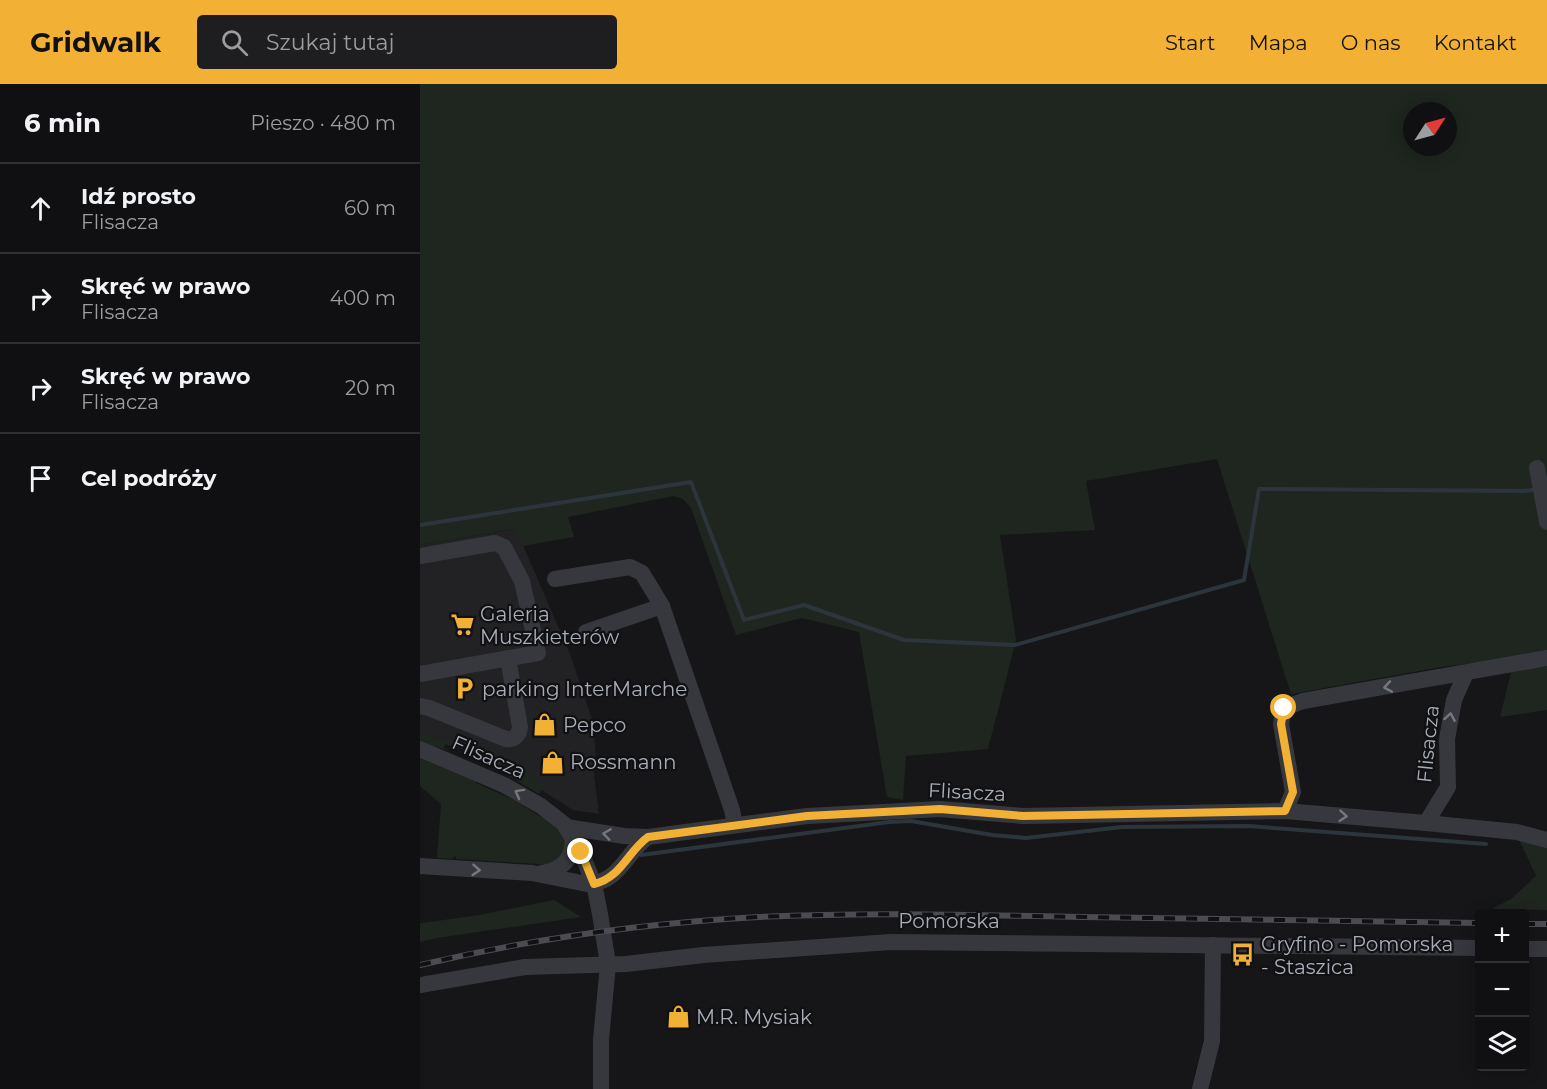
<!DOCTYPE html>
<html lang="pl">
<head>
<meta charset="utf-8">
<style>
  body { margin:0; font-family:Montserrat,sans-serif; background:#1e1e20; color:#f1f3f6 }
  .controls { position:absolute; right:18px; bottom:18px; display:grid; overflow:hidden; border-radius:6px; box-shadow:0 3px 15px #0003 }
  .controls button { width:54px; height:54px; display:grid; place-items:center; padding:0; border:0; border-bottom:2px solid #303032; background:#101012; color:#f1f3f6; font:30px sans-serif }
  .compass { position:absolute; left:983px; top:18px; width:54px; height:54px; border-radius:50%; background:#101012; box-shadow:0 3px 15px #0003; rotate:54deg }
  .stop { position:absolute; width:18px; height:18px; margin:-14px; border:4px solid #f2b134; border-radius:50%; background:#fff }
  .stop.end { background:#f2b134; border-color:#fff; box-shadow:0 2px 6px #0008 }
  .list { margin:0; padding:0; list-style:none }
  h2 { display:flex; justify-content:space-between; align-items:center; height:78px; margin:0; padding:0 24px; font-size:26px }
  h2 small { font-size:20px; font-weight:400; color:#9c9d9f }
  .list li { display:grid; grid-template-columns:39px 1fr auto; gap:18px; align-items:center; box-sizing:border-box; height:90px; padding:0 24px; border-top:2px solid #303032 }
  .list b { display:block; font-size:22px; white-space:nowrap }
  .list p { margin:0; font-size:20px; white-space:nowrap; color:#9c9d9f }
  .list em { font-size:20px; font-style:normal; color:#9c9d9f }
  .icon { flex:none; width:33px; height:33px; fill:none; stroke:currentColor; stroke-width:2; stroke-linecap:round; stroke-linejoin:round }
  .map { position:relative; flex:none; width:1127px; height:1005px; overflow:hidden }
  header { display:flex; align-items:center; gap:36px; box-sizing:border-box; height:84px; padding:0 30px; background:#f2b134; color:#111 }
  header strong { font-size:28px }
  nav { display:flex; gap:33px; margin-inline-start:auto; font-size:21px }
  .search { width:420px; height:54px; background:#1e1e20; display:flex; align-items:center; gap:15px; box-sizing:border-box; padding:0 21px; border-radius:6px; color:#9c9d9f; font-size:22px }
  main { display:flex }
  aside { flex:1; background:#101012 }
  .map>svg:first-child { display:block }
</style>
</head>
<body>
<header>
<strong>Gridwalk</strong>
<div class="search"><svg class="icon" aria-label="search" viewBox="0 0 24 24"><circle cx="10" cy="10" r="6"/><path d="M15 15l6 6"/></svg>Szukaj tutaj</div>
<nav><a>Start</a><a>Mapa</a><a>O nas</a><a>Kontakt</a></nav>
</header>
<main>
<aside>
<h2>6 min<small>Pieszo · 480 m</small></h2>
<ul class="list">
<li><svg class="icon" aria-label="ahead" viewBox="0 0 24 24"><path d="M12 20V5M6 11l6-6 6 6"/></svg><div><b>Idź prosto</b><p>Flisacza</p></div><em>60 m</em></li>
<li><svg class="icon" aria-label="right" viewBox="0 0 24 24"><path d="M7 20v-9h11M14 6l5 5-5 5"/></svg><div><b>Skręć w prawo</b><p>Flisacza</p></div><em>400 m</em></li>
<li><svg class="icon" aria-label="right" viewBox="0 0 24 24"><path d="M7 20v-9h11M14 6l5 5-5 5"/></svg><div><b>Skręć w prawo</b><p>Flisacza</p></div><em>20 m</em></li>
<li><svg class="icon" aria-label="arrive" viewBox="0 0 24 24"><path d="M6 21V4h12l-3 4 3 4H6"/></svg><div><b>Cel podróży</b></div></li>
</ul>
</aside>
<div class="map">
<svg width="1127" height="1005" viewBox="0 0 1127 1005">
  <rect width="100%" height="100%" fill="#161618"/>
  <polygon fill="#222225" points="96,445 150,570 173,638 176,676 173,683 179,730 153,726 77,678 0,649 0,461"/>
  <g fill="#1e261f" fill-rule="evenodd">
    <path d="M0 0H1127V570L1021 583 871 610 797 375 666 397 675 446 580 451 596 556 568 665 486 672 483 716 467 713 439 548 382 534 316 551 271 424 263 415 253 412 148 433 154 453 103 462 95 445 0 461ZM992 27H1028V63H992Z"/>
    <polygon points="1127,579 1127,626 1080,633 1092,585"/>
    <polygon points="0,647 37,662 37,664 25,660 24,664 28,666 0,659"/>
    <polygon points="45,657 107,682 105,686 124,703 119,710 59,674 60,666 44,659"/>
    <polygon points="0,672 58,696 56,699 94,716 121,733 123,731 144,752 146,765 135,781 36,775 36,773 34,772 33,775 17,774 21,720 0,702"/>
    <polygon points="1097,751 1127,761 1127,826 1072,825 1091,815 1116,792"/>
    <polygon points="134,816 161,833 17,854 0,858 0,840 2,839 59,831"/>
  </g>
  <g fill="none" stroke-linecap="round" stroke-linejoin="round">
    <g stroke="#2c353c" stroke-width="4">
      <polyline points="0,441 271,398 324,536 384,521 484,556 595,561 824,496 839,405 1105,407 1118,405"/>
      <polyline points="221,771 469,738 491,737 572,751 606,754 702,743 828,742 1066,760"/>
    </g>
    <g stroke="#37383d" stroke-width="16">
      <polyline points="1117,384 1127,438"/>
      <polyline points="0,472 75,459 84,463 102,497 118,569 0,590"/>
      <polyline points="135,495 210,483 222,489 242,522 312,726 315,741"/>
      <polyline points="166,548 242,522"/>
      <path d="M0 622 9 624 86 655C95 656 99 651 100 643L88 574"/>
      <polyline points="0,665 84,701 121,722 144,740 161,768 174,800 180,830 188,880 181,956 181,1005"/>
      <polyline points="865,727 873,708 861,640 864,624 883,617 1127,574"/>
      <polyline points="1006,739 1097,748 1127,756"/>
      <polyline points="146,743 204,752 228,753 387,732 520,725 603,732 865,727 1006,739 1028,703 1027,655 1034,616 1046,589"/>
      <path d="M0 782 112 789 167 800C200 799 206 768 228 753"/>
      <path d="M122 789C143 786 155 774 152 752"/>
      <polyline points="1104,865 1127,865"/>
      <polyline points="0,901 105,883 206,880 283,871 471,858 1060,864"/>
      <polyline points="780,1005 792,957 793,861"/>
    </g>
    <defs>
      <g id="rail">
        <polyline points="1104,840 1127,840"/>
        <path d="M0 881C111 855 225 839 338 833 447 828 556 831 664 833 796 835 928 837 1060 839"/>
      </g>
    </defs>
    <use href="#rail" stroke="#4a4c52" stroke-width="6"/>
    <use href="#rail" stroke="#111113" stroke-width="4" stroke-dasharray="11" stroke-linecap="butt"/>
  </g>
  <defs><path id="oneway-chevron" d="M-2-3.5L2.5 0L-2 3.5" fill="none" stroke-width="1.6" stroke-linecap="round" stroke-linejoin="round" transform="scale(1.5)"/></defs>
  <g stroke="#757881">
    <use href="#oneway-chevron" transform="translate(968 603) rotate(170)"/>
    <use href="#oneway-chevron" transform="translate(1030 633) rotate(-80)"/>
    <use href="#oneway-chevron" transform="translate(99 709) rotate(-151)"/>
    <use href="#oneway-chevron" transform="translate(923 732) rotate(5)"/>
    <use href="#oneway-chevron" transform="translate(187 750) rotate(-172)"/>
    <use href="#oneway-chevron" transform="translate(56 786) rotate(4)"/>
  </g>
  <g fill="none" stroke-linecap="round" stroke-linejoin="round">
    <path stroke="#f2b134" stroke-width="8" d="M161 768 174 800C201 794 208 767 228 753L387 732 520 725 603 732 865 727 873 708 861 640 864 624"/>
  </g>
  <defs>
    <symbol id="supermarket-bare" viewBox="-9 -9 18 18"><path d="M-6-5.5h2.5l.6 2H6L4.5 2H-2.5L-4.4-4H-6ZM-1.5 3.2a1.3 1.3 0 1 0 .1 0ZM3 3.2a1.3 1.3 0 1 0 .1 0Z" fill="#f2b134" stroke="#111113" stroke-width="2.5" paint-order="stroke"/></symbol>
    <symbol id="parking-bare" viewBox="-9 -9 18 18"><path d="M-3.5-5.5H1a3.5 3.5 0 0 1 0 7H-1V5.5H-3.5ZM-1-3.4V-.6H.8a1.4 1.4 0 0 0 0-2.8Z" fill="#f2b134" stroke="#111113" stroke-width="2.5" paint-order="stroke"/></symbol>
    <symbol id="shop-bare" viewBox="-9 -9 18 18"><path d="M-5-2.5h2.3a2.7 3.5 0 0 1 5.4 0H5L5.5 6h-11ZM-1.5-2.5h3a1.5 2.3 0 0 0-3 0Z" fill="#f2b134" stroke="#111113" stroke-width="2.5" paint-order="stroke"/></symbol>
    <symbol id="bus-bare" viewBox="-9 -9 18 18"><path d="M-5-6H5V4H4V6H2V4H-2V6H-4V4H-5ZM-3.5-4V0h7V-4ZM-3.5 1.2v1.5H-2V1.2ZM2 1.2v1.5H3.5V1.2Z" fill="#f2b134" stroke="#111113" stroke-width="2.5" paint-order="stroke"/></symbol>
  </defs>
  <g fill-rule="evenodd">
    <use href="#supermarket-bare" x="26" y="524" width="33" height="33"/>
    <use href="#parking-bare" x="28" y="588" width="33" height="33"/>
    <use href="#shop-bare" x="108" y="624" width="33" height="33"/>
    <use href="#shop-bare" x="116" y="662" width="33" height="33"/>
    <use href="#bus-bare" x="806" y="854" width="33" height="33"/>
    <use href="#shop-bare" x="242" y="916" width="33" height="33"/>
  </g>
  <g text-anchor="middle" stroke-width="4.5" stroke-linejoin="round" paint-order="stroke">
    <g font-size="20" fill="#a8adb8" stroke="#111113" text-anchor="start">
      <text x="60" y="537">Galeria<tspan x="60" dy="23">Muszkieterów</tspan></text>
      <text x="62" y="612">parking InterMarche</text>
      <text x="143" y="648">Pepco</text>
      <text x="150" y="685">Rossmann</text>
      <text x="841" y="867">Gryfino - Pomorska<tspan x="841" dy="23">- Staszica</tspan></text>
      <text x="276" y="940">M.R. Mysiak</text>
    </g>
    <g font-size="20" fill="#a8adb8" stroke="#111113">
      <text transform="translate(1008 660) rotate(-84)" y="7">Flisacza</text>
      <text transform="translate(69 673) rotate(24)" y="7">Flisacza</text>
      <text transform="translate(547 708) rotate(3)" y="7">Flisacza</text>
      <text x="529" y="844">Pomorska</text>
    </g>
  </g>
</svg>
<div class="controls">
<button>+</button>
<button>−</button>
<button><svg class="icon" aria-label="layers" viewBox="0 0 24 24"><path d="M12 4l9 5-9 5-9-5zM3 14l9 5 9-5"/></svg></button>
</div>
<svg class="compass" viewBox="-18 -18 36 36"><path d="M0-13l5 13h-10z" fill="#e53935"/><path d="M0 13l5-13h-10z" fill="#9c9d9f"/></svg>
<div class="stop" style="left:864px;top:624px"></div>
<div class="stop end" style="left:161px;top:768px"></div>
</div>
</main>
</body>
</html>
